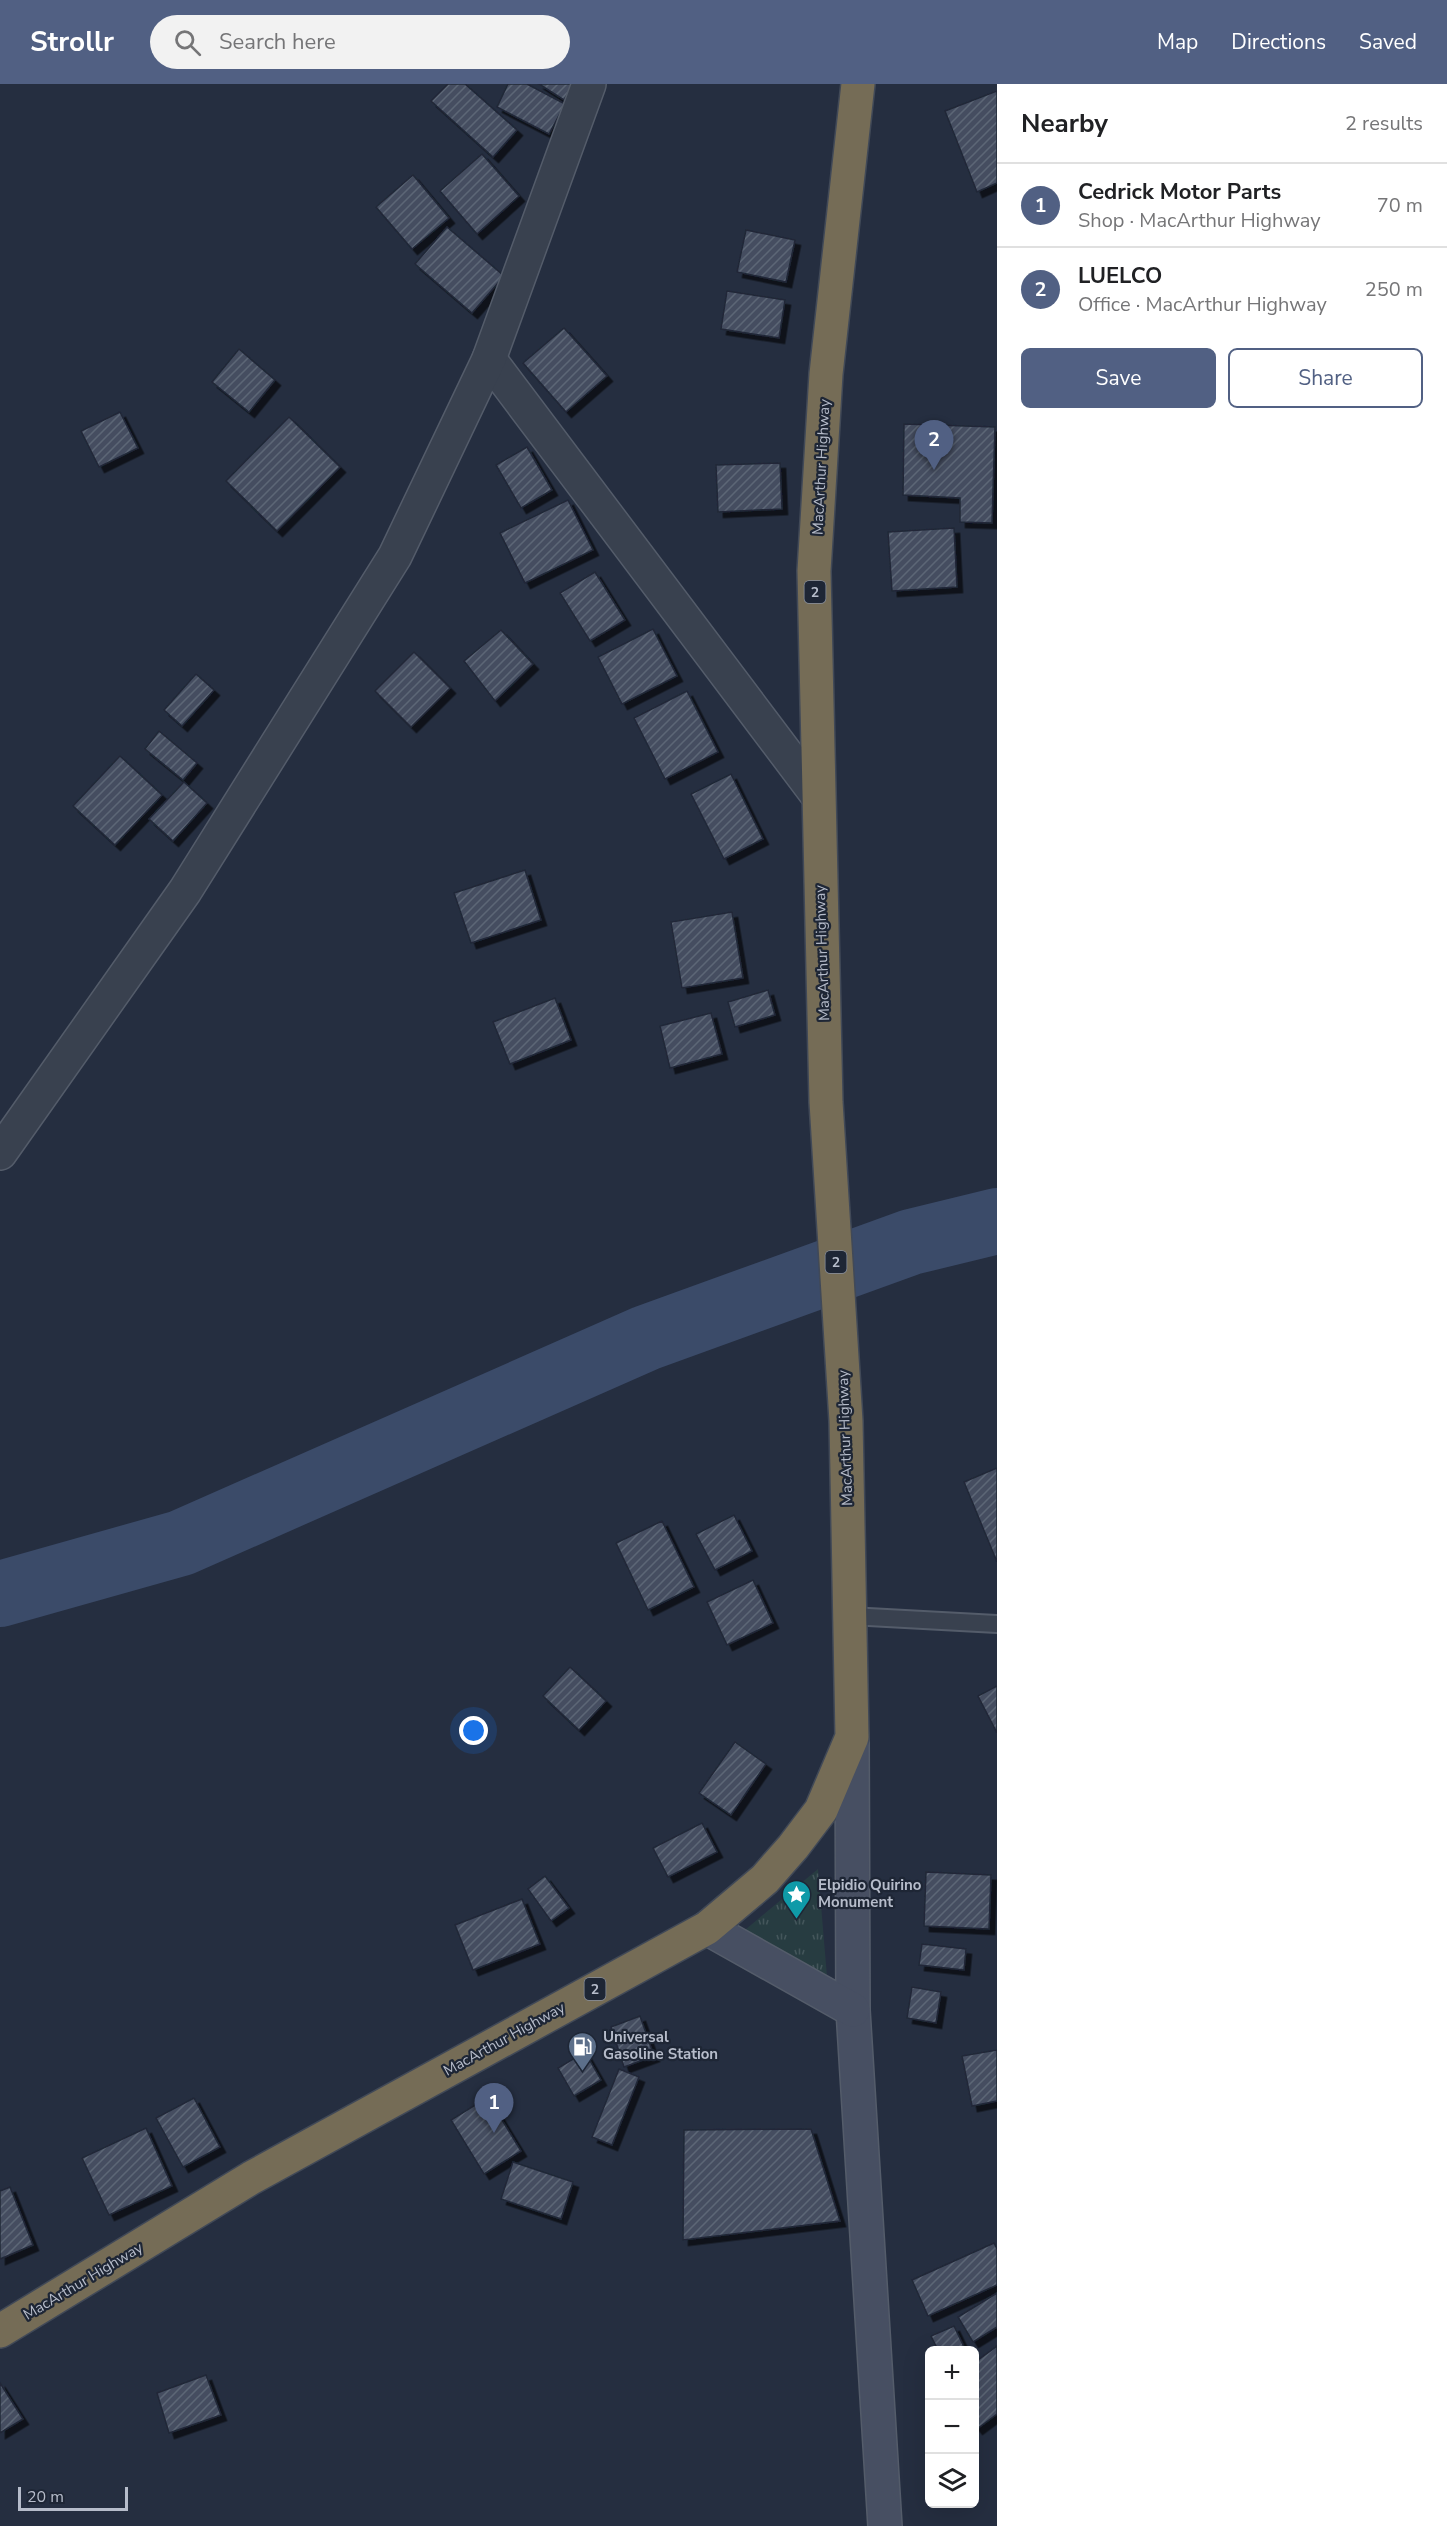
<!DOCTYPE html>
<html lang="en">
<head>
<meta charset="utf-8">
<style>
  body { margin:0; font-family:"Nunito Sans",sans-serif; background:#f2f2f2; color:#202124 }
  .controls { position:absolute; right:18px; bottom:18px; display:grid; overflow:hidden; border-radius:9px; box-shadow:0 6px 24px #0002 }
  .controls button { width:54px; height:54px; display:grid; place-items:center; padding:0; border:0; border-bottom:2px solid #e0e0e0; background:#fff; color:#202124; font:30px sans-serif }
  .scale { position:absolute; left:18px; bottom:15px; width:110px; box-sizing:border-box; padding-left:6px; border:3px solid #b6bcca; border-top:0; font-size:16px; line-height:21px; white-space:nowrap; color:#b6bcca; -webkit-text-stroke:4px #1e2635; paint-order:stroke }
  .you { position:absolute; left:474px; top:1647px; width:21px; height:21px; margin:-15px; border:4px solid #fff; border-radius:50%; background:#1a73e8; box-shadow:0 0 0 9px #1a73e833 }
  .badge { display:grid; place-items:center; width:39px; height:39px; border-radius:50%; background:#516083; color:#fff; font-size:20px; font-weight:700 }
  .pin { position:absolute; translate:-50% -50px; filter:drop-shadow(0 2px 3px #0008) }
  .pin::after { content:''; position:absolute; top:32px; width:21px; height:18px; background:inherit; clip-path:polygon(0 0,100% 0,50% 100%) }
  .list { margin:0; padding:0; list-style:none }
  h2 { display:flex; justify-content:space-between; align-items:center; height:78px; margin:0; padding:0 24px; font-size:26px }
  h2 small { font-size:20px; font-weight:400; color:#757577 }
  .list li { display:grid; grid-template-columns:39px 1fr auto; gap:18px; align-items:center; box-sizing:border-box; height:84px; padding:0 24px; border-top:2px solid #e0e0e0 }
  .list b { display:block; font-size:22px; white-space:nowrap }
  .list p { margin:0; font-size:20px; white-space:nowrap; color:#757577 }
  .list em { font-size:20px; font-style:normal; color:#757577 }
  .actions { display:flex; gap:12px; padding:18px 24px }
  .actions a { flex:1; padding:14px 0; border:2px solid #516083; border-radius:9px; text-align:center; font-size:21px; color:#516083 }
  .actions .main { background:#516083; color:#fff }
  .icon { flex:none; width:33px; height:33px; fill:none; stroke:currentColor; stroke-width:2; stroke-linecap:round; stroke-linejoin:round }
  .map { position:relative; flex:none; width:997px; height:2442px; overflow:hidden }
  header { display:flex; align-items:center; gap:36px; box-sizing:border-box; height:84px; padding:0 30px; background:#516083; color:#fff }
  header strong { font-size:28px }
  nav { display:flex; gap:33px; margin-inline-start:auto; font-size:21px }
  .search { width:420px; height:54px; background:#f2f2f2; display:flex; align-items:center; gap:15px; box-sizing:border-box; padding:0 21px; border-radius:33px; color:#757577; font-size:22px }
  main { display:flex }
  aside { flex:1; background:#fff }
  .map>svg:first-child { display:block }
</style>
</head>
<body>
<header>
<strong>Strollr</strong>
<div class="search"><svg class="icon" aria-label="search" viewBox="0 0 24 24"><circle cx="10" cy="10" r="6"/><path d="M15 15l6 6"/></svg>Search here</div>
<nav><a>Map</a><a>Directions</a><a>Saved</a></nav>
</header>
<main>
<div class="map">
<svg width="997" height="2442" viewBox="0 0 997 2442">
  <defs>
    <pattern id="park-tufts" width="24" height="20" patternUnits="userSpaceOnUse" patternTransform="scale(1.5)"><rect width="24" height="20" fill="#273c41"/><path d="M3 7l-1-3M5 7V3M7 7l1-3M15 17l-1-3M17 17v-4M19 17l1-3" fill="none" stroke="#44565b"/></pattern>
    <pattern id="building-hatch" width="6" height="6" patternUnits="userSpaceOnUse" patternTransform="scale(1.5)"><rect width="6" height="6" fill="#444e61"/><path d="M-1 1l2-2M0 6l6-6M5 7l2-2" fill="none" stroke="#5d6676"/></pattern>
    <filter id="shadow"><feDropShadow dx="5.5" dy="5.5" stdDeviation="0" flood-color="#0009"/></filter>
  </defs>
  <rect width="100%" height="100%" fill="#252e40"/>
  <polygon fill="url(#park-tufts)" points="818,1785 827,1893 745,1846"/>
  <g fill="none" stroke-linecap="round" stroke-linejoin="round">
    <polyline stroke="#3b4b69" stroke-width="66" points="0,1510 181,1459 646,1254 911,1158 997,1137"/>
  </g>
  <g fill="url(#building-hatch)" stroke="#202837" stroke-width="1.5" filter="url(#shadow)">
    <polygon points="448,0 465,0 517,46 493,73 431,17"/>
    <polygon points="508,0 527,0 565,20 549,50 497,23"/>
    <polygon points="539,0 574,0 564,16"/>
    <polygon points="997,7 997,99 977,108 945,27"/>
    <polygon points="482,70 519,112 477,150 440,107"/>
    <polygon points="413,91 449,134 412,165 376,123"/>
    <polygon points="447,143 504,192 472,229 415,180"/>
    <polygon points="746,146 795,156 786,198 737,188"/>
    <polygon points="727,207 785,216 779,254 721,245"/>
    <polygon points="564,244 607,292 566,328 523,279"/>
    <polygon points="239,265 275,296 249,328 212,298"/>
    <polygon points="120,328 138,364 99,383 81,347"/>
    <polygon points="289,333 340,383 277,447 226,397"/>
    <polygon points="904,340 995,343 992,439 960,438 960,414 903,411"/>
    <polygon points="527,363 552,406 521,424 496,381"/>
    <polygon points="780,379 782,425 718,428 716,381"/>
    <polygon points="568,416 593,466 525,499 500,449"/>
    <polygon points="954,444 957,503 892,507 888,448"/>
    <polygon points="595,488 625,536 590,557 560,509"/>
    <polygon points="653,545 677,592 622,620 598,573"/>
    <polygon points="501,546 533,580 495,617 464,577"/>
    <polygon points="414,568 450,604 411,643 375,607"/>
    <polygon points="196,590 214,606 182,642 164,626"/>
    <polygon points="687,607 718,668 665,695 634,634"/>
    <polygon points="159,647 197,679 183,696 145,665"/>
    <polygon points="120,672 162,711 115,761 73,722"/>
    <polygon points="731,690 763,755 724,775 691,710"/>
    <polygon points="184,698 207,719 173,757 149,735"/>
    <polygon points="525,786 541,836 471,859 454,809"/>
    <polygon points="732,828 743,894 682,904 671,838"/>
    <polygon points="768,906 775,931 735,943 728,918"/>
    <polygon points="555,914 571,956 510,980 493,938"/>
    <polygon points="711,929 722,970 670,984 660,942"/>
    <polygon points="997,1384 997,1478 964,1398"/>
    <polygon points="734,1431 752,1467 715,1486 696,1450"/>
    <polygon points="662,1437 694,1503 648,1526 616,1459"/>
    <polygon points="753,1496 773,1539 727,1561 707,1518"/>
    <polygon points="570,1583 606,1617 579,1646 543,1612"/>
    <polygon points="997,1602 997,1649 978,1612"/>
    <polygon points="735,1658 766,1680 731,1731 699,1709"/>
    <polygon points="702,1739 717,1768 668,1793 653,1764"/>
    <polygon points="926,1788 991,1791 989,1845 924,1842"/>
    <polygon points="545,1792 569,1824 551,1837 528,1805"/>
    <polygon points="522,1815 540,1860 473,1886 455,1841"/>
    <polygon points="922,1860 966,1865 964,1886 919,1881"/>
    <polygon points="912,1903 941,1908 936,1939 907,1934"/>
    <polygon points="640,1932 654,1972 624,1983 611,1943"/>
    <polygon points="997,1966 997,2017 972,2022 962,1972"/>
    <polygon points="585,1968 601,1996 574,2012 558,1984"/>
    <polygon points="619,1985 639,1993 612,2061 592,2053"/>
    <polygon points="488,2013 521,2067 484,2090 451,2036"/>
    <polygon points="194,2014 220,2063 183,2083 156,2034"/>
    <polygon points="146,2044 172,2102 109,2131 82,2074"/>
    <polygon points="811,2045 840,2137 683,2156 684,2046"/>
    <polygon points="513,2078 573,2098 561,2135 501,2115"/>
    <polygon points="10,2103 33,2161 0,2175 0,2107"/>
    <polygon points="994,2159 997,2165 997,2201 928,2232 912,2196"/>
    <polygon points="997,2209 997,2243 973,2258 958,2233"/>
    <polygon points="954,2242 964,2263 958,2266 938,2266 931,2252"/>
    <polygon points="997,2262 997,2330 977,2345 974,2341 974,2279"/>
    <polygon points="206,2291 221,2331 169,2349 157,2309"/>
    <polygon points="0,2299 23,2335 0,2349"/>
  </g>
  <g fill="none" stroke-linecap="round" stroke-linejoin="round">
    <defs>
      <polyline id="lane" points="850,1532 997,1540"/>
      <g id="street">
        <polyline points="489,275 818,712"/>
        <polyline points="0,1069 185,807 395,472 489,275 589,0"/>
      </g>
      <g id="secondary">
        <polyline points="852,1653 853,1926 885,2442"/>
        <polyline points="707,1844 853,1926"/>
      </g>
      <polyline id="highway" points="0,2247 251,2094 707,1844 765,1795 793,1763 821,1726 852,1653 846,1337 826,1018 814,487 826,290 858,0"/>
    </defs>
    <use href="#lane" stroke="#545c6a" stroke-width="20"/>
    <use href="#street" stroke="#545c6a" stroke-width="36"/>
    <use href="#secondary" stroke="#545c6a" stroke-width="36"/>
    <use href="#highway" stroke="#414957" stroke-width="36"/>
    <use href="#lane" stroke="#39414f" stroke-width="16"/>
    <use href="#street" stroke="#39414f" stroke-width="33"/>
    <use href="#secondary" stroke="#474f62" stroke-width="33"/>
    <use href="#highway" stroke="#756c56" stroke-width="33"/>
  </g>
  <defs>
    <symbol id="sight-pin" viewBox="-11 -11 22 30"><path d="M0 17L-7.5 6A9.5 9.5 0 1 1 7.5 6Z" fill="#0f9aa8" stroke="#1e2635"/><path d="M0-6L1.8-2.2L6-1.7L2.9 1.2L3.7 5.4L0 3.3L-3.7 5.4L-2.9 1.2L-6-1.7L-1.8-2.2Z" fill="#fff"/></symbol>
    <symbol id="fuel-pin" viewBox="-11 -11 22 30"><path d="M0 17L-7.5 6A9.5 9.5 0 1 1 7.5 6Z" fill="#5c6f8a" stroke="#1e2635"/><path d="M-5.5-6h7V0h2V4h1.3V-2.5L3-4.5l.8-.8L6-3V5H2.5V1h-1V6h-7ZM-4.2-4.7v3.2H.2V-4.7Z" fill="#fff"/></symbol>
  </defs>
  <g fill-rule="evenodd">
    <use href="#sight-pin" x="780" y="1794" width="33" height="45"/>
    <use href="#fuel-pin" x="566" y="1946" width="33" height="45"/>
  </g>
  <g text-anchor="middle" stroke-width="4.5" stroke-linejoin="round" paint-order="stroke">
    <g fill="#1e2635" stroke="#888f9d" stroke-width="1.5">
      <rect x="804.5" y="497" width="21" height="22" rx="4.5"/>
      <rect x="825.5" y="1167" width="21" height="22" rx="4.5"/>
      <rect x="584.5" y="1894" width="21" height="22" rx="4.5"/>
    </g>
    <g font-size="14" font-weight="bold" fill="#b6bcca">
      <text x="815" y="513">2</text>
      <text x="836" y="1183">2</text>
      <text x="595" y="1910">2</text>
    </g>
    <g font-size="15" fill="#b6bcca" stroke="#1e2635">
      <text transform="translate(821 383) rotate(-87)" y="5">MacArthur Highway</text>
      <text transform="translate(822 869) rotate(-92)" y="5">MacArthur Highway</text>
      <text transform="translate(845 1354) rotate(-92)" y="5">MacArthur Highway</text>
      <text transform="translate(504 1955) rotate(-29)" y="5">MacArthur Highway</text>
      <text transform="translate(83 2197) rotate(-31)" y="5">MacArthur Highway</text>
    </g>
    <g font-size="15" font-weight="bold" fill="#b6bcca" stroke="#1e2635" text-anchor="start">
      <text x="818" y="1806">Elpidio Quirino<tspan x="818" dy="17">Monument</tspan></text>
      <text x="603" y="1958">Universal<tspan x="603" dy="17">Gasoline Station</tspan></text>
    </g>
  </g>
</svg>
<div class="controls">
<button>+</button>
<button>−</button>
<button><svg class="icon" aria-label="layers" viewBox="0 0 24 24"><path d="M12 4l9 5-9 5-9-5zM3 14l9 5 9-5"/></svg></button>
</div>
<div class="scale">20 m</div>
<div class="you"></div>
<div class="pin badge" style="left:494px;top:2049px">1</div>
<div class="pin badge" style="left:934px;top:386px">2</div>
</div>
<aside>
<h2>Nearby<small>2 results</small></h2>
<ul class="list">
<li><span class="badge">1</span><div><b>Cedrick Motor Parts</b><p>Shop · MacArthur Highway</p></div><em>70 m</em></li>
<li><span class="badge">2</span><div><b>LUELCO</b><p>Office · MacArthur Highway</p></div><em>250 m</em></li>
</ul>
<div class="actions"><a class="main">Save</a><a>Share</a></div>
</aside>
</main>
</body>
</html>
